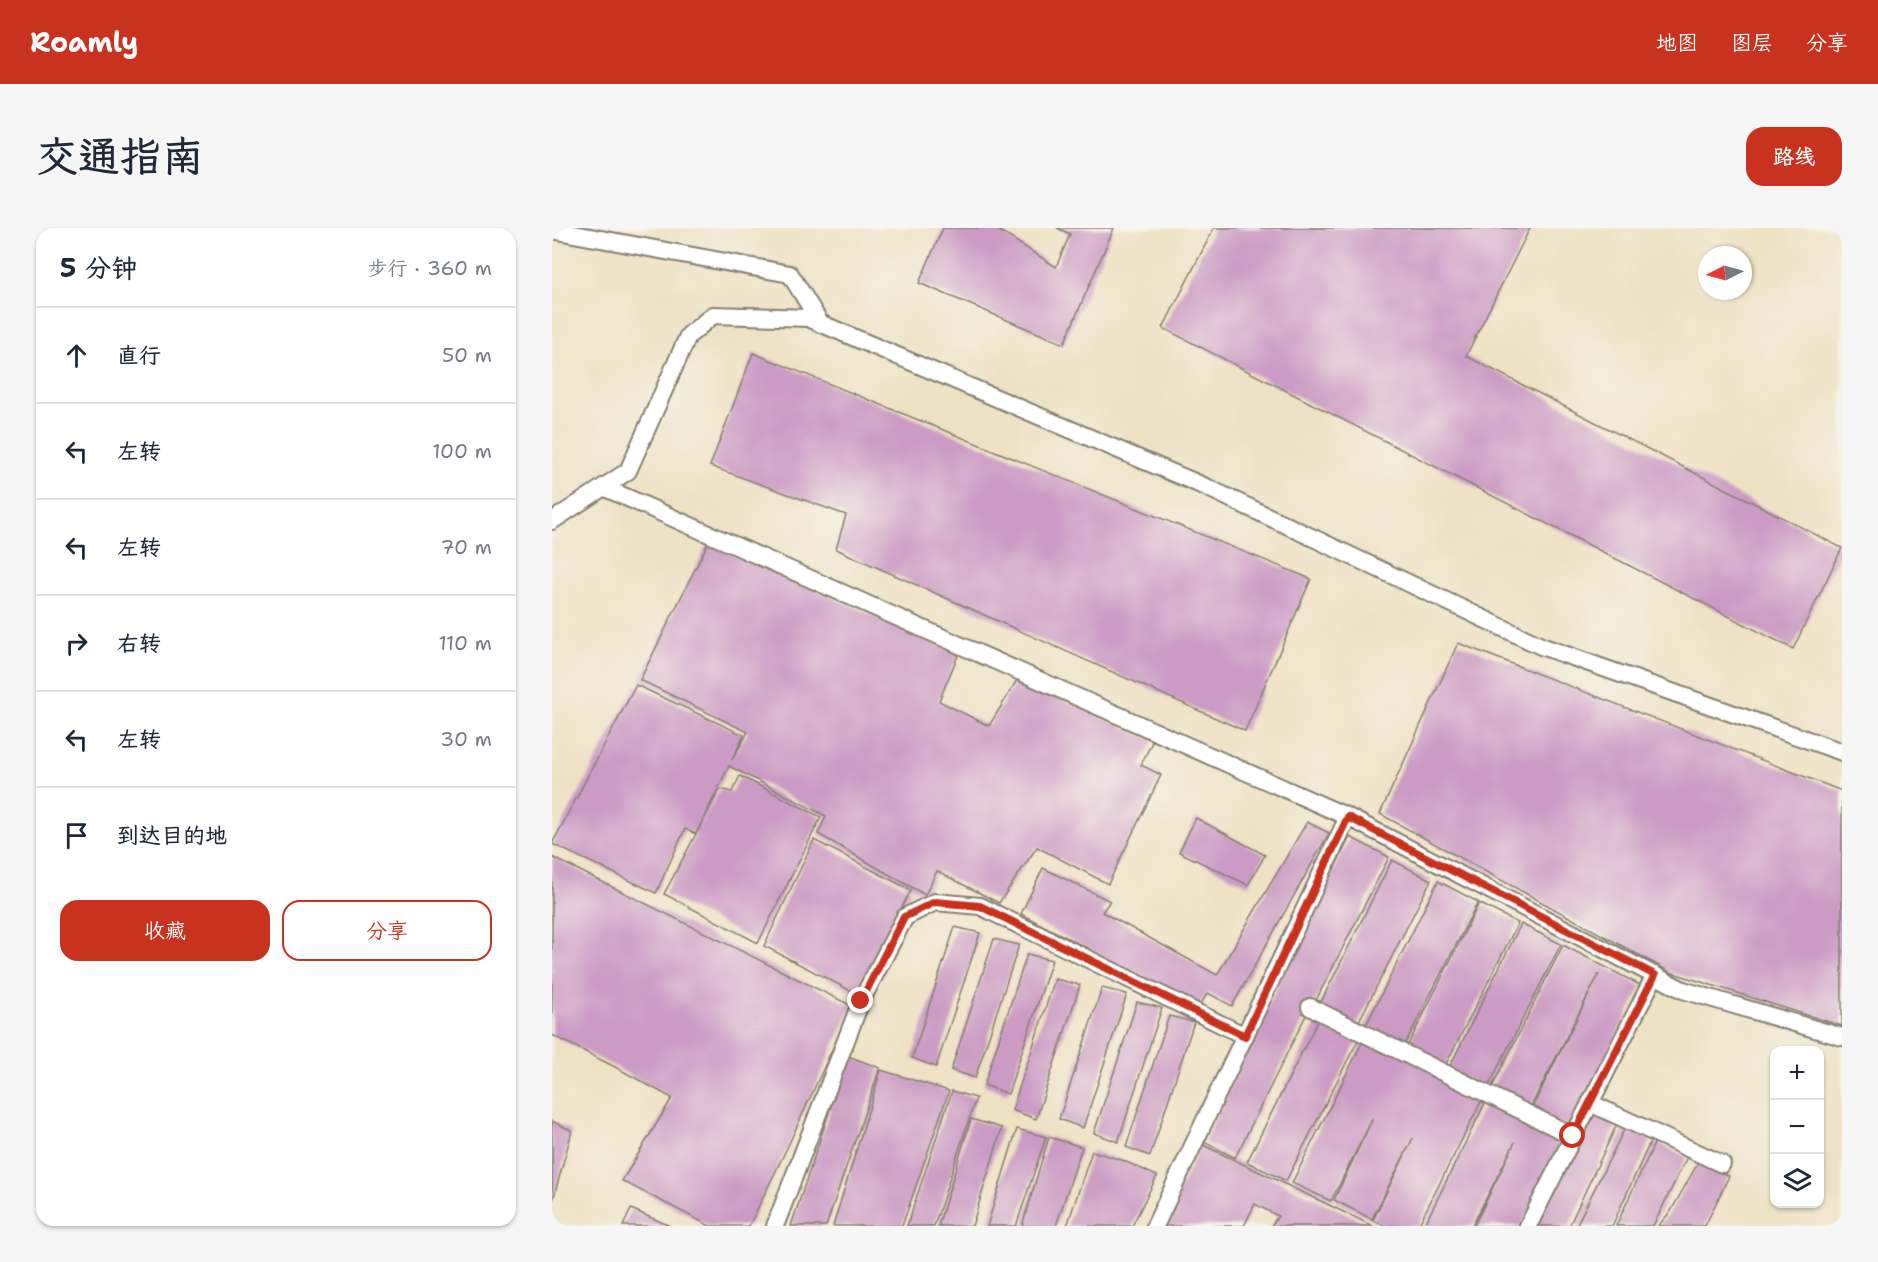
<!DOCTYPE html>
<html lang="zh">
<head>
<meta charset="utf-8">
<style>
  body { margin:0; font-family:"Shantell Sans","LXGW WenKai TC",sans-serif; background:#f6f6f7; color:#1f2937 }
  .controls { position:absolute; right:18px; bottom:18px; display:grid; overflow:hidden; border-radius:12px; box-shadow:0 2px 4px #0004 }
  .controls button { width:54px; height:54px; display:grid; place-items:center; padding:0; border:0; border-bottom:2px solid #e0e1e3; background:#fff; color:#1f2937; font:30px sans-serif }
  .compass { position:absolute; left:1146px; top:18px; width:54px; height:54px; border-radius:50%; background:#fff; box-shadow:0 2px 4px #0004; rotate:264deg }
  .stop { position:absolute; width:18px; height:18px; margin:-14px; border:4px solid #c8321e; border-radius:50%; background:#fff }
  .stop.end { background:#c8321e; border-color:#fff; box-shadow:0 2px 6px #0008 }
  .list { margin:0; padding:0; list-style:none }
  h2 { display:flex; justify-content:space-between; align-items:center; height:78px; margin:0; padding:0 24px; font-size:26px }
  h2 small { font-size:20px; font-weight:400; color:#747a83 }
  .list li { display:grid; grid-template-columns:39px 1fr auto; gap:18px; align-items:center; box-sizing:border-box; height:96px; padding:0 24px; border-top:2px solid #e0e1e3 }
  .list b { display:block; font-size:22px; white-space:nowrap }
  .list em { font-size:20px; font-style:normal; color:#747a83 }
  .actions { display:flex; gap:12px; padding:18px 24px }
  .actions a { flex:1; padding:14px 0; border:2px solid #c8321e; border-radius:18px; text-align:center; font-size:21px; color:#c8321e }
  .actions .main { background:#c8321e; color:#fff }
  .icon { flex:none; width:33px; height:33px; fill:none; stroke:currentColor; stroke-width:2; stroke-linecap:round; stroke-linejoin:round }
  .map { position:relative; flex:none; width:1290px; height:998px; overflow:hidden; border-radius:18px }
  header { display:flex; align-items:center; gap:36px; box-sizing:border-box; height:84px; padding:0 30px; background:#c8321e; color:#fff }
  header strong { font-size:28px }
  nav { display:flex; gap:33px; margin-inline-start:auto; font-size:21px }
  .intro { display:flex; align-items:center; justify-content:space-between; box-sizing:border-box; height:144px; padding:0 36px }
  h1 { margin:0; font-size:42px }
  .button { padding:15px 27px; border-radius:18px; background:#c8321e; color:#fff; font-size:21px; font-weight:700 }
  main { display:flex; gap:36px; padding:0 36px }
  aside { flex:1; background:#fff; border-radius:18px; box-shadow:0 2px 4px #0004 }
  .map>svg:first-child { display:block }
</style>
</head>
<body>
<header>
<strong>Roamly</strong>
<nav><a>地图</a><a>图层</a><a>分享</a></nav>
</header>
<div class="intro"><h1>交通指南</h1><a class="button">路线</a></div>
<main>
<aside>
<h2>5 分钟<small>步行 · 360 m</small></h2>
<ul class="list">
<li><svg class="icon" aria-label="ahead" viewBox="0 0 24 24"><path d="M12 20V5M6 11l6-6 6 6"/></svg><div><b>直行</b></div><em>50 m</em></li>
<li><svg class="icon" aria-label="left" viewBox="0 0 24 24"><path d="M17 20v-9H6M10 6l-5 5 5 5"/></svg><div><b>左转</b></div><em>100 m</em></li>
<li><svg class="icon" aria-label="left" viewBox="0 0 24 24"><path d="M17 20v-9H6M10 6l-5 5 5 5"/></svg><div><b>左转</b></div><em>70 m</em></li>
<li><svg class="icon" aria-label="right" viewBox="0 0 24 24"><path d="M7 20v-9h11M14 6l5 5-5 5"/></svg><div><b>右转</b></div><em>110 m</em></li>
<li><svg class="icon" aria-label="left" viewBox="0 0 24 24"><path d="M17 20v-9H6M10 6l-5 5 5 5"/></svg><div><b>左转</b></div><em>30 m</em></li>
<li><svg class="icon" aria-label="arrive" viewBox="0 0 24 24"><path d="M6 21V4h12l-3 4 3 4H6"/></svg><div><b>到达目的地</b></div></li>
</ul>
<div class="actions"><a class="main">收藏</a><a>分享</a></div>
</aside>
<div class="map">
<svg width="1290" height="998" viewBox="0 0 1290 998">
  <rect width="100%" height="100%" fill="#f7f3e8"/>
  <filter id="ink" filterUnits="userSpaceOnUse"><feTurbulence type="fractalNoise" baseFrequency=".0167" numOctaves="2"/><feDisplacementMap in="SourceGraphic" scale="12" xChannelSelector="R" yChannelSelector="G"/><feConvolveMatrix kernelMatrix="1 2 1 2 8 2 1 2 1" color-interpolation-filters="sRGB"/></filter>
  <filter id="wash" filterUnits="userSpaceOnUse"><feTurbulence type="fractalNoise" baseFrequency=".008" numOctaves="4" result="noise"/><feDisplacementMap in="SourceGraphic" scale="24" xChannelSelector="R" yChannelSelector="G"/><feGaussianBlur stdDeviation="1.35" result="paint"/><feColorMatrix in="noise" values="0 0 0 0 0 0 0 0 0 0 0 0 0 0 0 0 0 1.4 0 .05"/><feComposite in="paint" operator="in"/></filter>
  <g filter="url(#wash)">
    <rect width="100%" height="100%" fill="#eee2c4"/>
    <g id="blocks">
      <g fill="#cb9bc5">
        <polygon points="391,0 443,0 504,39 518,6 505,0 562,0 512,116 367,55"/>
        <polygon points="662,0 978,0 914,128 1290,320 1241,421 611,100"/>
        <polygon points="201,125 759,351 693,503 284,321 294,287 158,238"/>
        <polygon points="156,315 407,425 387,473 437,498 465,452 601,512 589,537 609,547 556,656 485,619 447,675 385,643 373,667 266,606 274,588 177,538 144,606 133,601 104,665 0,616 84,457 192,507 180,532 196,504 88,452"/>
        <polygon points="906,415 1290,563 1290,798 1118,744 828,586"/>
        <polygon points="188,548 269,589 206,715 112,666 168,561 180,564"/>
        <polygon points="644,590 713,627 696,657 627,624"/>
        <polygon points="755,594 777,605 680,778 656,765 647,778 469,686 491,640 558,673 550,684 665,747"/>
        <polygon points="798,609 837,629 763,774 761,773 683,930 652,914 727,755 725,755"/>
        <polygon points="262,612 359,662 303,765 212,718"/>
        <polygon points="0,629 300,778 236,918 197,998 158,998 70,953 120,870 67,841 0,807"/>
        <polygon points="840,632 879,652 805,797 767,778"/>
        <polygon points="886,653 926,674 852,818 813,799"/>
        <polygon points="927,675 966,695 892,840 854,821"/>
        <polygon points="969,696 1009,716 935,861 896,842"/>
        <polygon points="403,699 428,705 384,839 360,830"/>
        <polygon points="442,711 467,717 423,850 399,842"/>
        <polygon points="1011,717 1090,758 1016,903 978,884 1047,746 977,882 938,863"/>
        <polygon points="475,726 500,732 456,866 432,857"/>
        <polygon points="503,751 528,757 484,891 460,882"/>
        <polygon points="550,760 575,766 531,900 507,891"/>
        <polygon points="585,774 610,780 566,914 542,905"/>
        <polygon points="617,788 642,794 598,928 574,919"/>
        <polygon points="768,788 808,808 734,953 695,934"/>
        <polygon points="813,809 933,866 866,998 833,998 821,992 861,910 820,991 782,972 821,890 779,973 740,955"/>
        <polygon points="296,828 328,840 274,998 239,998"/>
        <polygon points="329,842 397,863 350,998 281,998"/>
        <polygon points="400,863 424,870 382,998 355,998"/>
        <polygon points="937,867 1014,911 970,998 922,998 963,914 920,998 872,998"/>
        <polygon points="1036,881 1065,896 1017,998 981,998"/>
        <polygon points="419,891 450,900 420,998 386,998"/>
        <polygon points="0,893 20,903 1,972 0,971"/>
        <polygon points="1073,900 1099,912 1060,998 1024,998"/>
        <polygon points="465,901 494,909 464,998 435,998"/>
        <polygon points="497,909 530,919 504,998 470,998"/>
        <polygon points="1103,914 1135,929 1101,998 1064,998"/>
        <polygon points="649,916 821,998 719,998 726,988 703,976 692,998 610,998"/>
        <polygon points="540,923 570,932 605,948 580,998 515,998"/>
        <polygon points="1147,933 1177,948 1153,998 1106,998 1119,983"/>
        <polygon points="79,981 118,998 71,998"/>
      </g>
    </g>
  </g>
  <g filter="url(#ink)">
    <use href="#blocks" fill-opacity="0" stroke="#857f70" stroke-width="1.5"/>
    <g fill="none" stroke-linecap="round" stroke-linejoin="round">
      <defs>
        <g id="street">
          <polyline points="0,2 238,46 269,96"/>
          <polyline points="51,259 796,589 1131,762 1290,809"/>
          <polyline points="0,293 76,243 136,108 161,87 256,90 654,259 989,418 1290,524"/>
          <polyline points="758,779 1021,908"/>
          <polyline points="1038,875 1170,936"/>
          <polyline points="223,998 309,773 353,689 383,674 428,678 693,808"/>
          <polyline points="603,998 796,589"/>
          <polyline points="976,998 1103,747"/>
        </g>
      </defs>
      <use href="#street" stroke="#857f70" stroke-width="20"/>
      <use href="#street" stroke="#fff" stroke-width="16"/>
    </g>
  </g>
  <g fill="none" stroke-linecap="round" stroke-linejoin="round" filter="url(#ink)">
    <polyline stroke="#c8321e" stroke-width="8" points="309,773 352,689 383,674 428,678 693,808 796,589 1103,747 1021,908"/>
  </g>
</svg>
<div class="controls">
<button>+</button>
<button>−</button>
<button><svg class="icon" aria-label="layers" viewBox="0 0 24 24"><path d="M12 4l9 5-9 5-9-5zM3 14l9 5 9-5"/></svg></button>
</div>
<svg class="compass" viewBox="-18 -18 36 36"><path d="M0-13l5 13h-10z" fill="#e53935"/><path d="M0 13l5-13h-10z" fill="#747a83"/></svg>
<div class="stop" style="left:1021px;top:908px"></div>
<div class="stop end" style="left:309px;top:773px"></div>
</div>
</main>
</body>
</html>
